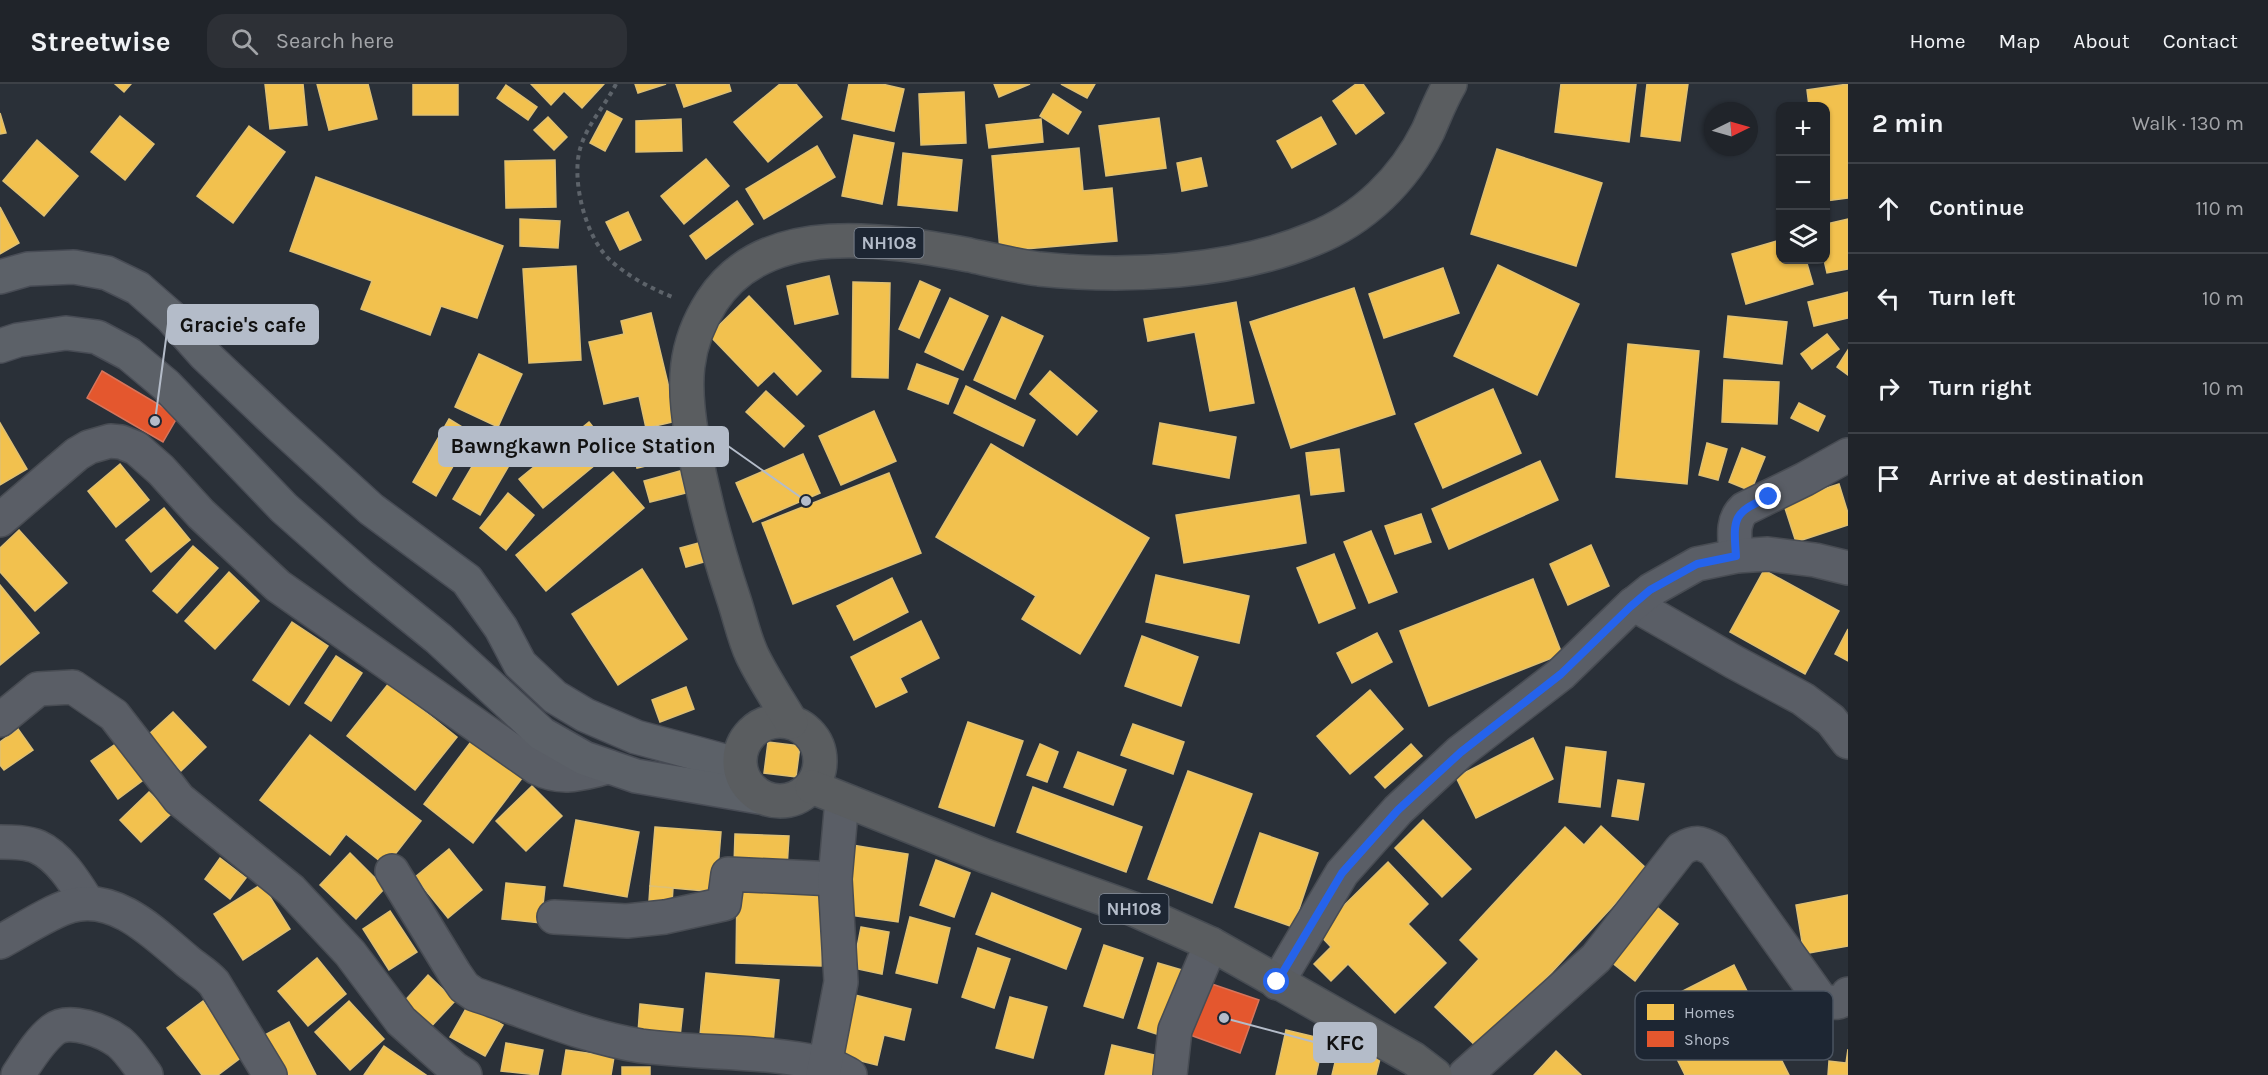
<!DOCTYPE html>
<html lang="en">
<head>
<meta charset="utf-8">
<style>
  body { margin:0; font-family:Karla,sans-serif; background:#2d3036; color:#f1f3f6 }
  .controls { position:absolute; right:18px; top:18px; display:grid; overflow:hidden; border-radius:12px; box-shadow:0 2px 4px #0004 }
  .controls button { width:54px; height:54px; display:grid; place-items:center; padding:0; border:0; border-bottom:2px solid #3d4147; background:#20242a; color:#f1f3f6; font:30px sans-serif }
  .compass { position:absolute; left:1704px; top:18px; width:54px; height:54px; border-radius:50%; background:#20242a; box-shadow:0 2px 4px #0004; rotate:85deg }
  .stop { position:absolute; width:18px; height:18px; margin:-14px; border:4px solid #2563eb; border-radius:50%; background:#fff }
  .stop.end { background:#2563eb; border-color:#fff; box-shadow:0 2px 6px #0008 }
  .list { margin:0; padding:0; list-style:none }
  h2 { display:flex; justify-content:space-between; align-items:center; height:78px; margin:0; padding:0 24px; font-size:26px }
  h2 small { font-size:20px; font-weight:400; color:#a2a4a8 }
  .list li { display:grid; grid-template-columns:39px 1fr auto; gap:18px; align-items:center; box-sizing:border-box; height:90px; padding:0 24px; border-top:2px solid #3d4147 }
  .list b { display:block; font-size:22px; white-space:nowrap }
  .list em { font-size:20px; font-style:normal; color:#a2a4a8 }
  .icon { flex:none; width:33px; height:33px; fill:none; stroke:currentColor; stroke-width:2; stroke-linecap:round; stroke-linejoin:round }
  .map { position:relative; flex:none; width:1848px; height:991px; overflow:hidden }
  header { display:flex; align-items:center; gap:36px; box-sizing:border-box; height:84px; padding:0 30px; background:#20242a; border-bottom:2px solid #3d4147 }
  header strong { font-size:28px }
  nav { display:flex; gap:33px; margin-inline-start:auto; font-size:21px }
  .search { width:420px; height:54px; background:#2d3036; display:flex; align-items:center; gap:15px; box-sizing:border-box; padding:0 21px; border-radius:18px; color:#a2a4a8; font-size:22px }
  main { display:flex }
  aside { flex:1; background:#20242a }
  .map>svg:first-child { display:block }
</style>
</head>
<body>
<header>
<strong>Streetwise</strong>
<div class="search"><svg class="icon" aria-label="search" viewBox="0 0 24 24"><circle cx="10" cy="10" r="6"/><path d="M15 15l6 6"/></svg>Search here</div>
<nav><a>Home</a><a>Map</a><a>About</a><a>Contact</a></nav>
</header>
<main>
<div class="map">
<svg width="1848" height="991" viewBox="0 0 1848 991">
  <rect width="100%" height="100%" fill="#2a3038"/>
  <g fill="#f2c14e" stroke="#dfc073" stroke-width="1.5">
    <polygon points="115,0 131,0 124,8"/>
    <polygon points="265,0 303,0 307,41 270,45"/>
    <polygon points="317,0 368,0 377,35 329,46"/>
    <rect x="413" y="0" width="45" height="31"/>
    <polygon points="531,0 604,0 582,24 564,7 551,21"/>
    <polygon points="635,0 666,0 638,9"/>
    <polygon points="676,0 729,0 731,7 684,23"/>
    <polygon points="780,0 796,0 822,33 768,78 734,38"/>
    <polygon points="849,0 882,0 904,5 894,47 842,35"/>
    <polygon points="994,0 1030,0 999,13"/>
    <polygon points="1061,0 1095,0 1087,14"/>
    <polygon points="1356,0 1363,0 1384,29 1356,50 1333,17"/>
    <polygon points="1561,0 1636,0 1629,58 1555,48"/>
    <polygon points="1647,0 1688,0 1680,57 1641,52"/>
    <polygon points="1848,0 1848,114 1826,117 1826,22 1809,22 1807,6"/>
    <polygon points="506,1 537,23 528,36 497,14"/>
    <polygon points="964,8 966,59 921,61 919,10"/>
    <polygon points="1053,10 1081,28 1068,50 1040,32"/>
    <polygon points="607,27 622,35 605,67 590,59"/>
    <polygon points="0,29 6,49 0,50"/>
    <polygon points="120,32 154,60 125,96 91,68"/>
    <polygon points="548,33 567,53 554,66 534,46"/>
    <polygon points="1321,33 1336,60 1292,84 1277,57"/>
    <polygon points="1159,34 1166,84 1106,92 1099,42"/>
    <polygon points="681,35 682,67 636,68 636,37"/>
    <polygon points="1041,35 1043,58 989,64 986,41"/>
    <polygon points="249,42 285,68 233,139 197,112"/>
    <polygon points="854,51 894,59 882,120 842,112"/>
    <polygon points="37,56 78,92 44,132 3,97"/>
    <polygon points="817,62 835,93 764,135 746,105"/>
    <polygon points="1079,64 1083,107 1112,104 1117,157 1000,167 992,72"/>
    <polygon points="1497,65 1602,99 1576,182 1471,150"/>
    <polygon points="903,69 962,76 957,127 898,121"/>
    <polygon points="1201,74 1207,102 1182,107 1177,79"/>
    <polygon points="706,75 729,102 684,140 661,112"/>
    <polygon points="555,76 556,123 506,124 505,77"/>
    <polygon points="316,93 503,162 477,234 441,222 430,251 361,225 372,197 290,167"/>
    <polygon points="737,117 753,140 706,175 690,152"/>
    <polygon points="0,123 19,159 0,170"/>
    <polygon points="628,128 641,156 620,166 606,138"/>
    <polygon points="520,135 560,137 558,164 520,162"/>
    <polygon points="1848,135 1848,185 1827,189 1824,176 1826,140"/>
    <polygon points="1780,156 1780,176 1806,176 1813,200 1746,220 1732,170"/>
    <polygon points="1498,181 1579,220 1537,311 1454,272"/>
    <polygon points="576,182 581,276 529,279 523,185"/>
    <polygon points="1443,184 1459,229 1384,254 1369,210"/>
    <polygon points="829,192 838,230 795,240 787,202"/>
    <polygon points="920,197 940,206 919,254 899,245"/>
    <polygon points="853,198 890,199 888,294 852,293"/>
    <polygon points="1354,204 1395,330 1291,364 1250,238"/>
    <polygon points="1848,208 1848,234 1814,242 1808,218"/>
    <polygon points="749,212 821,287 797,311 774,287 758,302 709,251"/>
    <polygon points="950,214 988,232 963,286 925,268"/>
    <polygon points="1236,218 1254,319 1210,327 1195,248 1148,257 1144,235"/>
    <polygon points="651,229 677,337 646,344 639,312 604,320 589,258 624,250 621,237"/>
    <polygon points="1728,232 1787,238 1782,280 1724,273"/>
    <polygon points="1002,233 1043,252 1015,315 974,296"/>
    <polygon points="1827,250 1839,265 1812,285 1801,270"/>
    <polygon points="1628,260 1699,267 1687,400 1616,393"/>
    <polygon points="1848,266 1848,291 1837,283"/>
    <polygon points="479,270 522,290 498,343 455,323"/>
    <polygon points="917,280 958,295 948,320 908,305"/>
    <polygon points="1050,287 1097,327 1077,351 1030,310"/>
    <polygon points="1724,296 1779,298 1777,340 1722,338"/>
    <polygon points="966,302 1035,336 1023,362 954,329"/>
    <polygon points="1493,305 1521,369 1443,404 1415,340"/>
    <polygon points="766,307 804,342 784,363 746,328"/>
    <polygon points="1799,319 1825,332 1818,347 1791,334"/>
    <polygon points="874,327 896,377 841,401 819,352"/>
    <polygon points="449,335 472,349 436,412 413,398"/>
    <polygon points="589,338 612,367 543,424 519,395"/>
    <polygon points="0,339 27,385 0,401"/>
    <polygon points="1160,339 1236,353 1229,394 1153,380"/>
    <polygon points="671,354 676,375 637,384 632,362"/>
    <polygon points="487,357 514,373 480,431 453,415"/>
    <polygon points="1707,359 1727,365 1718,396 1699,391"/>
    <polygon points="991,360 1149,454 1080,570 1022,535 1036,512 936,453"/>
    <polygon points="1742,364 1765,373 1751,407 1729,398"/>
    <polygon points="1339,365 1344,407 1311,411 1306,369"/>
    <polygon points="803,370 820,409 753,438 736,399"/>
    <polygon points="1540,377 1558,416 1449,465 1432,425"/>
    <polygon points="120,380 149,416 116,443 88,407"/>
    <polygon points="680,387 686,409 650,418 644,397"/>
    <polygon points="613,388 644,424 546,507 516,471"/>
    <polygon points="889,389 921,469 793,520 762,439"/>
    <polygon points="1839,400 1848,429 1848,441 1796,458 1783,418"/>
    <polygon points="508,409 534,431 506,466 480,444"/>
    <polygon points="1299,411 1306,459 1184,479 1176,431"/>
    <polygon points="164,424 190,456 151,488 126,456"/>
    <polygon points="1421,430 1431,458 1395,470 1385,442"/>
    <polygon points="19,446 67,499 35,527 0,488 0,464"/>
    <polygon points="1371,447 1397,508 1369,519 1344,458"/>
    <polygon points="706,457 711,476 686,483 680,464"/>
    <polygon points="1591,461 1609,502 1568,521 1550,480"/>
    <polygon points="193,462 218,484 177,529 153,507"/>
    <polygon points="1334,470 1355,524 1319,539 1297,484"/>
    <polygon points="642,485 687,555 618,601 572,530"/>
    <polygon points="1764,486 1839,527 1805,590 1730,548"/>
    <polygon points="229,488 259,517 215,565 185,537"/>
    <polygon points="1156,491 1249,512 1239,559 1146,538"/>
    <polygon points="892,494 908,528 854,556 837,522"/>
    <polygon points="1533,495 1562,570 1429,622 1400,547"/>
    <polygon points="0,501 39,549 0,581"/>
    <polygon points="921,537 939,574 900,594 907,608 876,623 851,573"/>
    <polygon points="292,538 328,562 289,621 253,596"/>
    <polygon points="1848,545 1848,577 1835,570"/>
    <polygon points="1377,549 1392,578 1352,599 1337,569"/>
    <polygon points="1142,552 1198,573 1181,622 1125,602"/>
    <polygon points="336,572 362,589 331,637 305,619"/>
    <polygon points="389,599 457,653 415,706 347,652"/>
    <polygon points="686,603 694,625 660,638 652,616"/>
    <polygon points="1370,606 1403,645 1350,690 1317,652"/>
    <polygon points="173,628 206,663 181,687 148,651"/>
    <polygon points="968,638 1023,657 994,742 939,723"/>
    <polygon points="1133,640 1184,658 1173,690 1121,671"/>
    <polygon points="18,645 33,666 4,686 0,681 0,658"/>
    <polygon points="310,651 421,737 386,782 346,750 330,771 260,716"/>
    <polygon points="1533,654 1553,695 1476,734 1456,693"/>
    <polygon points="473,655 523,693 473,759 424,720"/>
    <polygon points="120,657 146,694 118,715 91,677"/>
    <polygon points="768,658 800,662 796,693 764,689"/>
    <polygon points="1040,660 1058,668 1047,698 1027,691"/>
    <polygon points="1411,660 1422,672 1385,704 1375,693"/>
    <polygon points="1566,663 1606,668 1600,723 1559,718"/>
    <polygon points="1078,668 1126,686 1113,721 1064,703"/>
    <polygon points="1188,687 1252,710 1212,819 1148,795"/>
    <polygon points="1618,696 1644,700 1638,736 1612,732"/>
    <polygon points="532,702 562,732 526,767 496,737"/>
    <polygon points="1033,703 1142,743 1126,788 1017,748"/>
    <polygon points="149,708 171,730 141,758 120,736"/>
    <polygon points="576,736 639,748 627,813 564,802"/>
    <polygon points="1423,736 1471,785 1442,813 1395,764"/>
    <polygon points="1601,742 1647,785 1480,966 1435,923 1479,875 1460,856 1565,743 1584,761"/>
    <polygon points="655,743 721,748 716,808 650,802"/>
    <polygon points="1260,749 1318,769 1293,843 1235,823"/>
    <polygon points="735,750 789,752 787,784 734,782"/>
    <polygon points="852,761 908,770 898,838 843,830"/>
    <polygon points="449,765 482,806 448,834 415,793"/>
    <polygon points="350,769 385,804 356,835 320,801"/>
    <polygon points="220,774 246,794 230,815 205,795"/>
    <polygon points="936,776 970,789 954,833 920,821"/>
    <polygon points="1388,778 1428,820 1408,840 1446,879 1395,929 1348,880 1331,897 1314,880 1331,863 1317,848"/>
    <polygon points="506,799 545,803 541,839 502,835"/>
    <polygon points="262,800 290,845 243,876 214,830"/>
    <polygon points="650,802 673,804 672,819 649,817"/>
    <polygon points="737,802 822,804 821,882 736,879"/>
    <polygon points="992,809 1081,845 1066,885 976,850"/>
    <polygon points="1848,811 1848,862 1804,870 1796,821"/>
    <polygon points="1653,820 1678,840 1635,897 1610,877"/>
    <polygon points="390,827 417,868 389,886 363,845"/>
    <polygon points="910,833 950,844 937,899 896,889"/>
    <polygon points="861,843 889,848 882,890 853,884"/>
    <polygon points="1104,861 1143,874 1123,934 1084,922"/>
    <polygon points="978,864 1010,875 994,924 962,913"/>
    <polygon points="317,874 346,910 308,942 278,907"/>
    <polygon points="1158,879 1189,888 1169,954 1138,944"/>
    <polygon points="1734,881 1789,991 1685,991 1651,923"/>
    <polygon points="706,889 779,896 773,959 700,951"/>
    <polygon points="428,891 455,917 427,947 401,921"/>
    <polygon points="855,911 911,925 904,956 884,951 877,981 841,972"/>
    <polygon points="1010,913 1047,923 1033,974 996,964"/>
    <polygon points="203,917 243,972 218,991 202,991 167,944"/>
    <polygon points="349,917 384,955 350,986 315,948"/>
    <polygon points="640,920 683,925 680,953 638,949"/>
    <polygon points="468,921 503,941 485,972 450,953"/>
    <polygon points="289,938 316,991 280,991 261,953"/>
    <polygon points="1286,946 1324,955 1316,991 1276,991"/>
    <polygon points="506,959 543,966 538,991 501,987"/>
    <polygon points="1112,961 1163,973 1159,991 1105,991"/>
    <polygon points="384,962 426,991 364,991"/>
    <polygon points="1339,962 1381,971 1376,991 1332,991"/>
    <polygon points="1848,965 1848,991 1828,991 1829,977 1846,979"/>
    <polygon points="566,966 614,973 611,991 562,991"/>
    <polygon points="1556,967 1581,991 1534,991"/>
    <rect x="622" y="983" width="28" height="8"/>
  </g>
  <g fill="#e4572e" stroke="#d6755c" stroke-width="1.5">
    <polygon points="102,287 178,332 163,358 87,314"/>
    <polygon points="1209,899 1259,916 1240,969 1190,951"/>
  </g>
  <g fill="none" stroke-linecap="round" stroke-linejoin="round">
    <defs>
      <g id="street">
        <path d="M0 436 77 370 89 363 110 357 121 358 136 364 161 386 201 430 278 502 537 684C563 697 582 689 609 683"/>
        <path d="M1736 472C1735 455 1731 437 1744 425L1805 395 1848 371"/>
        <polyline points="1633,520 1734,578 1803,615 1831,636 1848,658"/>
        <polyline points="0,636 38,605 73,603 114,631 179,715 291,806 350,869 401,937 455,985 465,991"/>
        <path d="M0 758C12 758 27 758 38 763 60 773 76 800 88 819"/>
        <path d="M392 787 455 890 464 903 474 910C529 928 584 953 641 962 702 970 764 966 824 980 833 981 842 987 850 991"/>
        <polyline points="554,833 627,837 665,833 724,820 728,790 835,795"/>
        <path d="M0 858C19 848 51 827 70 822 115 809 154 849 186 876 195 884 205 889 214 899L270 991"/>
        <polyline points="1277,899 1342,789 1398,726 1460,668 1561,590 1630,523 1651,506 1697,480 1736,472 1768,470 1815,476 1848,484"/>
        <path d="M18 991C28 976 38 958 53 946 69 933 104 947 119 958 129 966 138 980 146 991"/>
        <polyline points="823,991 841,898 835,795 842,716"/>
        <polyline points="1170,991 1175,946 1211,860"/>
        <path d="M1465 991 1596 874 1681 765C1695 757 1700 758 1714 766L1821 916C1833 919 1841 921 1848 910"/>
      </g>
      <g id="primary">
        <polyline points="0,193 28,185 74,183 107,189 138,204 171,233 205,271 279,341 371,425 467,496 501,544 520,580 555,613 585,631 636,653 739,681"/>
        <polyline points="0,262 18,256 66,249 97,253 129,270 166,301 284,424 360,491 439,555 542,650 584,674 636,692 759,713"/>
      </g>
      <g id="highway">
        <circle cx="780" cy="677" r="40"/>
        <path d="M791 638C778 616 763 594 752 571 744 554 740 534 734 516 716 462 702 409 692 353 683 301 683 262 712 217 766 134 887 156 969 171 992 176 1016 182 1039 185 1127 194 1231 189 1313 155 1364 135 1404 95 1428 47 1435 31 1441 15 1450 0"/>
        <polyline points="812,703 985,772 1133,825 1211,860 1414,975 1435,991"/>
      </g>
    </defs>
    <use href="#street" stroke="#484c53" stroke-width="36"/>
    <use href="#primary" stroke="#484c55" stroke-width="36"/>
    <use href="#highway" stroke="#474c53" stroke-width="36"/>
    <path stroke="#5d636a" stroke-width="4" stroke-dasharray="4.5 4.5" stroke-linecap="butt" d="M616 0C605 22 587 40 580 65 571 97 586 155 611 177 629 193 652 205 675 214"/>
    <use href="#street" stroke="#5a5e66" stroke-width="33"/>
    <use href="#primary" stroke="#5c6168" stroke-width="33"/>
    <use href="#highway" stroke="#5a5d60" stroke-width="33"/>
  </g>
  <g fill="none" stroke-linecap="round" stroke-linejoin="round">
    <path stroke="#2563eb" stroke-width="8" d="M1277 898 1342 789 1398 726 1461 668 1561 590 1630 523 1650 506 1697 480 1736 472C1733 433 1733 429 1769 413"/>
  </g>
  <g text-anchor="middle" stroke-width="6" stroke-linejoin="round" paint-order="stroke">
    <g fill="#1d2633" stroke="#878f9c" stroke-width="1.5">
      <rect x="854.5" y="144" width="69" height="30" rx="4.5"/>
      <rect x="1099.5" y="810" width="69" height="30" rx="4.5"/>
    </g>
    <g font-size="18" font-weight="bold" fill="#b4bcc9">
      <text x="889" y="165">NH108</text>
      <text x="1134" y="831">NH108</text>
    </g>
  </g>
  <rect x="1635" y="907" width="198" height="69" rx="9" fill="#1d2633" stroke="#4a5360" stroke-width="1.5"/>
  <rect x="1647" y="920" width="27" height="16" fill="#f2c14e"/>
  <rect x="1647" y="947" width="27" height="16" fill="#e4572e"/>
  <g font-size="16" fill="#b4bcc9">
    <text x="1684" y="934">Homes</text>
    <text x="1684" y="961">Shops</text>
  </g>
  <path fill="none" stroke="#b4bcc9" stroke-width="2" d="M155 337L168 240M806 417L728 362M1224 934L1314 958"/>
  <g fill="#b4bcc9" stroke="#1d2633" stroke-width="2">
    <circle cx="155" cy="337" r="6"/>
    <circle cx="806" cy="417" r="6"/>
    <circle cx="1224" cy="934" r="6"/>
  </g>
  <g fill="#b4bcc9" stroke="#b4bcc9" stroke-width="2">
    <rect x="168" y="221" width="150" height="39" rx="6"/>
    <rect x="439" y="343" width="289" height="39" rx="6"/>
    <rect x="1314" y="939" width="62" height="39" rx="6"/>
  </g>
  <g font-size="21" text-anchor="middle" font-weight="bold" fill="#111">
    <text x="243" y="248">Gracie's cafe</text>
    <text x="583" y="369">Bawngkawn Police Station</text>
    <text x="1345" y="966">KFC</text>
  </g>
</svg>
<div class="controls">
<button>+</button>
<button>−</button>
<button><svg class="icon" aria-label="layers" viewBox="0 0 24 24"><path d="M12 4l9 5-9 5-9-5zM3 14l9 5 9-5"/></svg></button>
</div>
<svg class="compass" viewBox="-18 -18 36 36"><path d="M0-13l5 13h-10z" fill="#e53935"/><path d="M0 13l5-13h-10z" fill="#a2a4a8"/></svg>
<div class="stop" style="left:1277px;top:898px"></div>
<div class="stop end" style="left:1769px;top:413px"></div>
</div>
<aside>
<h2>2 min<small>Walk · 130 m</small></h2>
<ul class="list">
<li><svg class="icon" aria-label="ahead" viewBox="0 0 24 24"><path d="M12 20V5M6 11l6-6 6 6"/></svg><div><b>Continue</b></div><em>110 m</em></li>
<li><svg class="icon" aria-label="left" viewBox="0 0 24 24"><path d="M17 20v-9H6M10 6l-5 5 5 5"/></svg><div><b>Turn left</b></div><em>10 m</em></li>
<li><svg class="icon" aria-label="right" viewBox="0 0 24 24"><path d="M7 20v-9h11M14 6l5 5-5 5"/></svg><div><b>Turn right</b></div><em>10 m</em></li>
<li><svg class="icon" aria-label="arrive" viewBox="0 0 24 24"><path d="M6 21V4h12l-3 4 3 4H6"/></svg><div><b>Arrive at destination</b></div></li>
</ul>
</aside>
</main>
</body>
</html>
